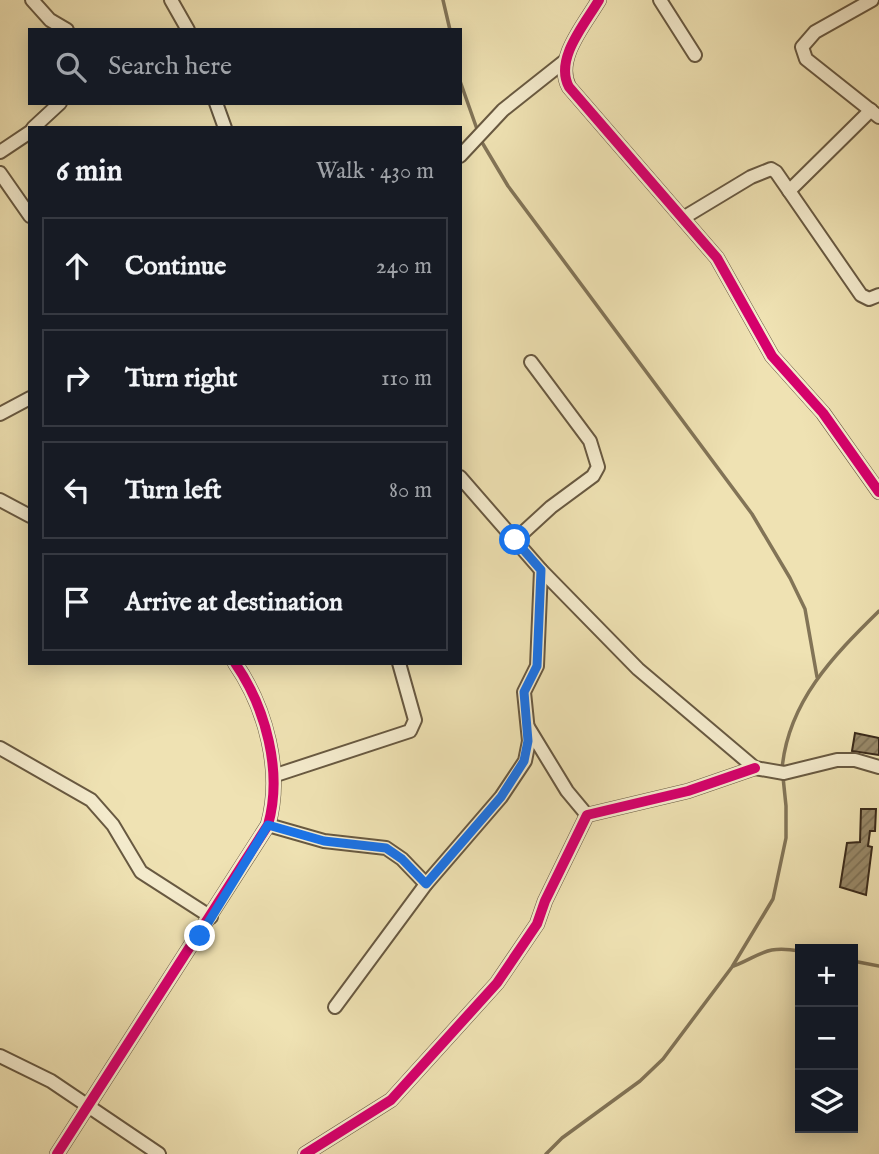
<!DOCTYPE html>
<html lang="en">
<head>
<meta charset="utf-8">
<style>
  body { margin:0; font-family:"IM FELL English",serif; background:#20242c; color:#f1f3f6 }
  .controls { position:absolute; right:21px; bottom:21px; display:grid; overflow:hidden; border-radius:0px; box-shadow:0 4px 18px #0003 }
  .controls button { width:63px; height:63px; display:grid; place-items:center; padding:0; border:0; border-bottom:2px solid #363941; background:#171b24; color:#f1f3f6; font:35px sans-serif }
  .stop { position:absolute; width:21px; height:21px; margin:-16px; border:5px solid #1a73e8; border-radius:50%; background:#fff }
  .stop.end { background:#1a73e8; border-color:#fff; box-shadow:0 2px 7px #0008 }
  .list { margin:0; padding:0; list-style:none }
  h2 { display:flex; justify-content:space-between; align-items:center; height:91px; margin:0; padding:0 28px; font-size:30px }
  h2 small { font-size:23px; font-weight:400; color:#9ea1a6 }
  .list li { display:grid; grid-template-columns:46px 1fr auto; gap:21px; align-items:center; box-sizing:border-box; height:98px; margin:0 14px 14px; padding:0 14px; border:2px solid #363941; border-radius:0px }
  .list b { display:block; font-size:26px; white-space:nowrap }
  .list em { font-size:23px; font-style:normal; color:#9ea1a6 }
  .icon { flex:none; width:38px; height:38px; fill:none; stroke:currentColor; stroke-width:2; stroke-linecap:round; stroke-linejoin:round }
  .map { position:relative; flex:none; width:879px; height:1154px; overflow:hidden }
  .search { position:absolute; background:#171b24; box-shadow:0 4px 18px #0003; left:28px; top:28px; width:434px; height:77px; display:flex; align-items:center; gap:18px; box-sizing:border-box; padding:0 24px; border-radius:0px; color:#9ea1a6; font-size:26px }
  .panel { position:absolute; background:#171b24; box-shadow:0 4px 18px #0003; left:28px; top:126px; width:434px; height:539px; border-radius:0px }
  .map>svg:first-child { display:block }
</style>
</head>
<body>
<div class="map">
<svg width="879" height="1154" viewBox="0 0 879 1154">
  <defs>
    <pattern id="building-hatch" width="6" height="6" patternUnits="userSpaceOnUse" patternTransform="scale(1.75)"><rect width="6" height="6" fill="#998a6a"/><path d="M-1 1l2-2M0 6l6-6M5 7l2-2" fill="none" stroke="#7e7156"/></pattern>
  </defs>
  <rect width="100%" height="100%" fill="#efe2b3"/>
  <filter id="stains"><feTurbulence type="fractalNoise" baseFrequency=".00286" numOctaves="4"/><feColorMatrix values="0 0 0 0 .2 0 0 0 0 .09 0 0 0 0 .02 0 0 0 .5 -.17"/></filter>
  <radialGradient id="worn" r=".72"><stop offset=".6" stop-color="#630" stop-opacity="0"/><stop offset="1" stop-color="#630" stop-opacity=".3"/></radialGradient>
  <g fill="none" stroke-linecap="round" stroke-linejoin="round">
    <g stroke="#827457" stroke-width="3.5">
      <polyline points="443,0 450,30"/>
      <polyline points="460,81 478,132"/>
      <polyline points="480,139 508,186 752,514 790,578 805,609 817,677"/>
      <path d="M782 769C788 702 833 656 879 611"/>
      <polyline points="853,961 879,966"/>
      <path d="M734 966C763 954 766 945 800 951"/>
      <polyline points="546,1154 562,1138 640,1081 663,1059 732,967 773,899 786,838 786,806 783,777"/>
    </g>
  </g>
  <g fill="url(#building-hatch)" stroke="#3b2b1b" stroke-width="2">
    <polygon points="855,733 879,738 879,755 852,751"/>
    <polygon points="861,809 876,809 875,831 870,831 868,846 872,847 866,895 840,887 847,843 860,842"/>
  </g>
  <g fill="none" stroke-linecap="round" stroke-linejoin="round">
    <defs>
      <g id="minor">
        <polyline points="32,0 50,20 67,30"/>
        <polyline points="171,0 188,30"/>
        <path d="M599 0C585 24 554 59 569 87L717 258 772 356 823 413 879 492"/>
        <polyline points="660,0 695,55"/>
        <polyline points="872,0 815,32 802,47 806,59 879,117"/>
        <polyline points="216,103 225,128"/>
        <polyline points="33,128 60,103"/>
        <polyline points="0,152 30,132"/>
        <polyline points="460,156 503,110 566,60"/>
        <polyline points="0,173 30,216"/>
        <polyline points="789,191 871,110"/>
        <polyline points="683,218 751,177 771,169 776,172 861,295 869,299 879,295"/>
        <polyline points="0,414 30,398"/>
        <polyline points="460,477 541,570 638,669 755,768 784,773 837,760 855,760 879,767"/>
        <polyline points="0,500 30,516"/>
        <polyline points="515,540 551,507 593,476 598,467 590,441 531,362"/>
        <polyline points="528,727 567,791 587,815"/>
        <polyline points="0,748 91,800 113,825 141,872 211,917"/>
        <polyline points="276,775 410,731 415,720 399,663"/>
        <polyline points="268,825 324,841 386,848 402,859 426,884"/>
        <polyline points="335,1007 426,884 501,797 525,761 529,741 524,692 537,666 541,570"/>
        <polyline points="0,1056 51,1081 159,1154"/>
        <path d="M57 1154 268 825C283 772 266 708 235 663"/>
        <polyline points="305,1154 391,1100 497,983 537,924 545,901 587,815 688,791 755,768"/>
      </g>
    </defs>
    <use href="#minor" stroke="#685941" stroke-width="16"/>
    <use href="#minor" stroke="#f5ecce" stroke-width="12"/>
    <defs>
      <g id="cycleway">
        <path d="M599 0C585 24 554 59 569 87L717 258 772 356 823 413 879 492"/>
        <path d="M57 1154 268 825C283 772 266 708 235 663"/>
        <polyline points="305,1154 391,1100 497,983 537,924 545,901 587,815 688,791 755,768"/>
      </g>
    </defs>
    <use href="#cycleway" stroke="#f5ecce" stroke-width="15"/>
    <use href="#cycleway" stroke="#d6006c" stroke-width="10"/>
  </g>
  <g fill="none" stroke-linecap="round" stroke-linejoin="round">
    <polyline stroke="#1a73e8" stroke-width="9" points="200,936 268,825 324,841 386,848 402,859 426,884 501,797 524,761 528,741 524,692 537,666 541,570 515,540"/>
  </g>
  <rect width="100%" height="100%" filter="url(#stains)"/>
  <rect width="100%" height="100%" fill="url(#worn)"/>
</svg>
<div class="controls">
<button>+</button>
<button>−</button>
<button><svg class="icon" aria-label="layers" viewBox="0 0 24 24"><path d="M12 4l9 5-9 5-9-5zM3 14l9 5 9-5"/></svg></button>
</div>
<div class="stop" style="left:515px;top:540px"></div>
<div class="stop end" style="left:200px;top:936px"></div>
<div class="search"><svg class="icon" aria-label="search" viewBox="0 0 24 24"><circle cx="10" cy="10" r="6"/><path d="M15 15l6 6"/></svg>Search here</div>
<section class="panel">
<h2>6 min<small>Walk · 430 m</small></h2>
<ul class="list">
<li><svg class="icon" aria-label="ahead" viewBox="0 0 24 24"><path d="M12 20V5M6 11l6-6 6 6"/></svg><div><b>Continue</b></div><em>240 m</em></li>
<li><svg class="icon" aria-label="right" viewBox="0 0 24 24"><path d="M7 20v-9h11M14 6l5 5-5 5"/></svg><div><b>Turn right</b></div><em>110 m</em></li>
<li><svg class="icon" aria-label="left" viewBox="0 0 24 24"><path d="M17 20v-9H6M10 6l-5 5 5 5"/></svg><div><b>Turn left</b></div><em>80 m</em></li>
<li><svg class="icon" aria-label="arrive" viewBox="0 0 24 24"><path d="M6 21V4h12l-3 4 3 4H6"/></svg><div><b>Arrive at destination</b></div></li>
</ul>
</section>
</div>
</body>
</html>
